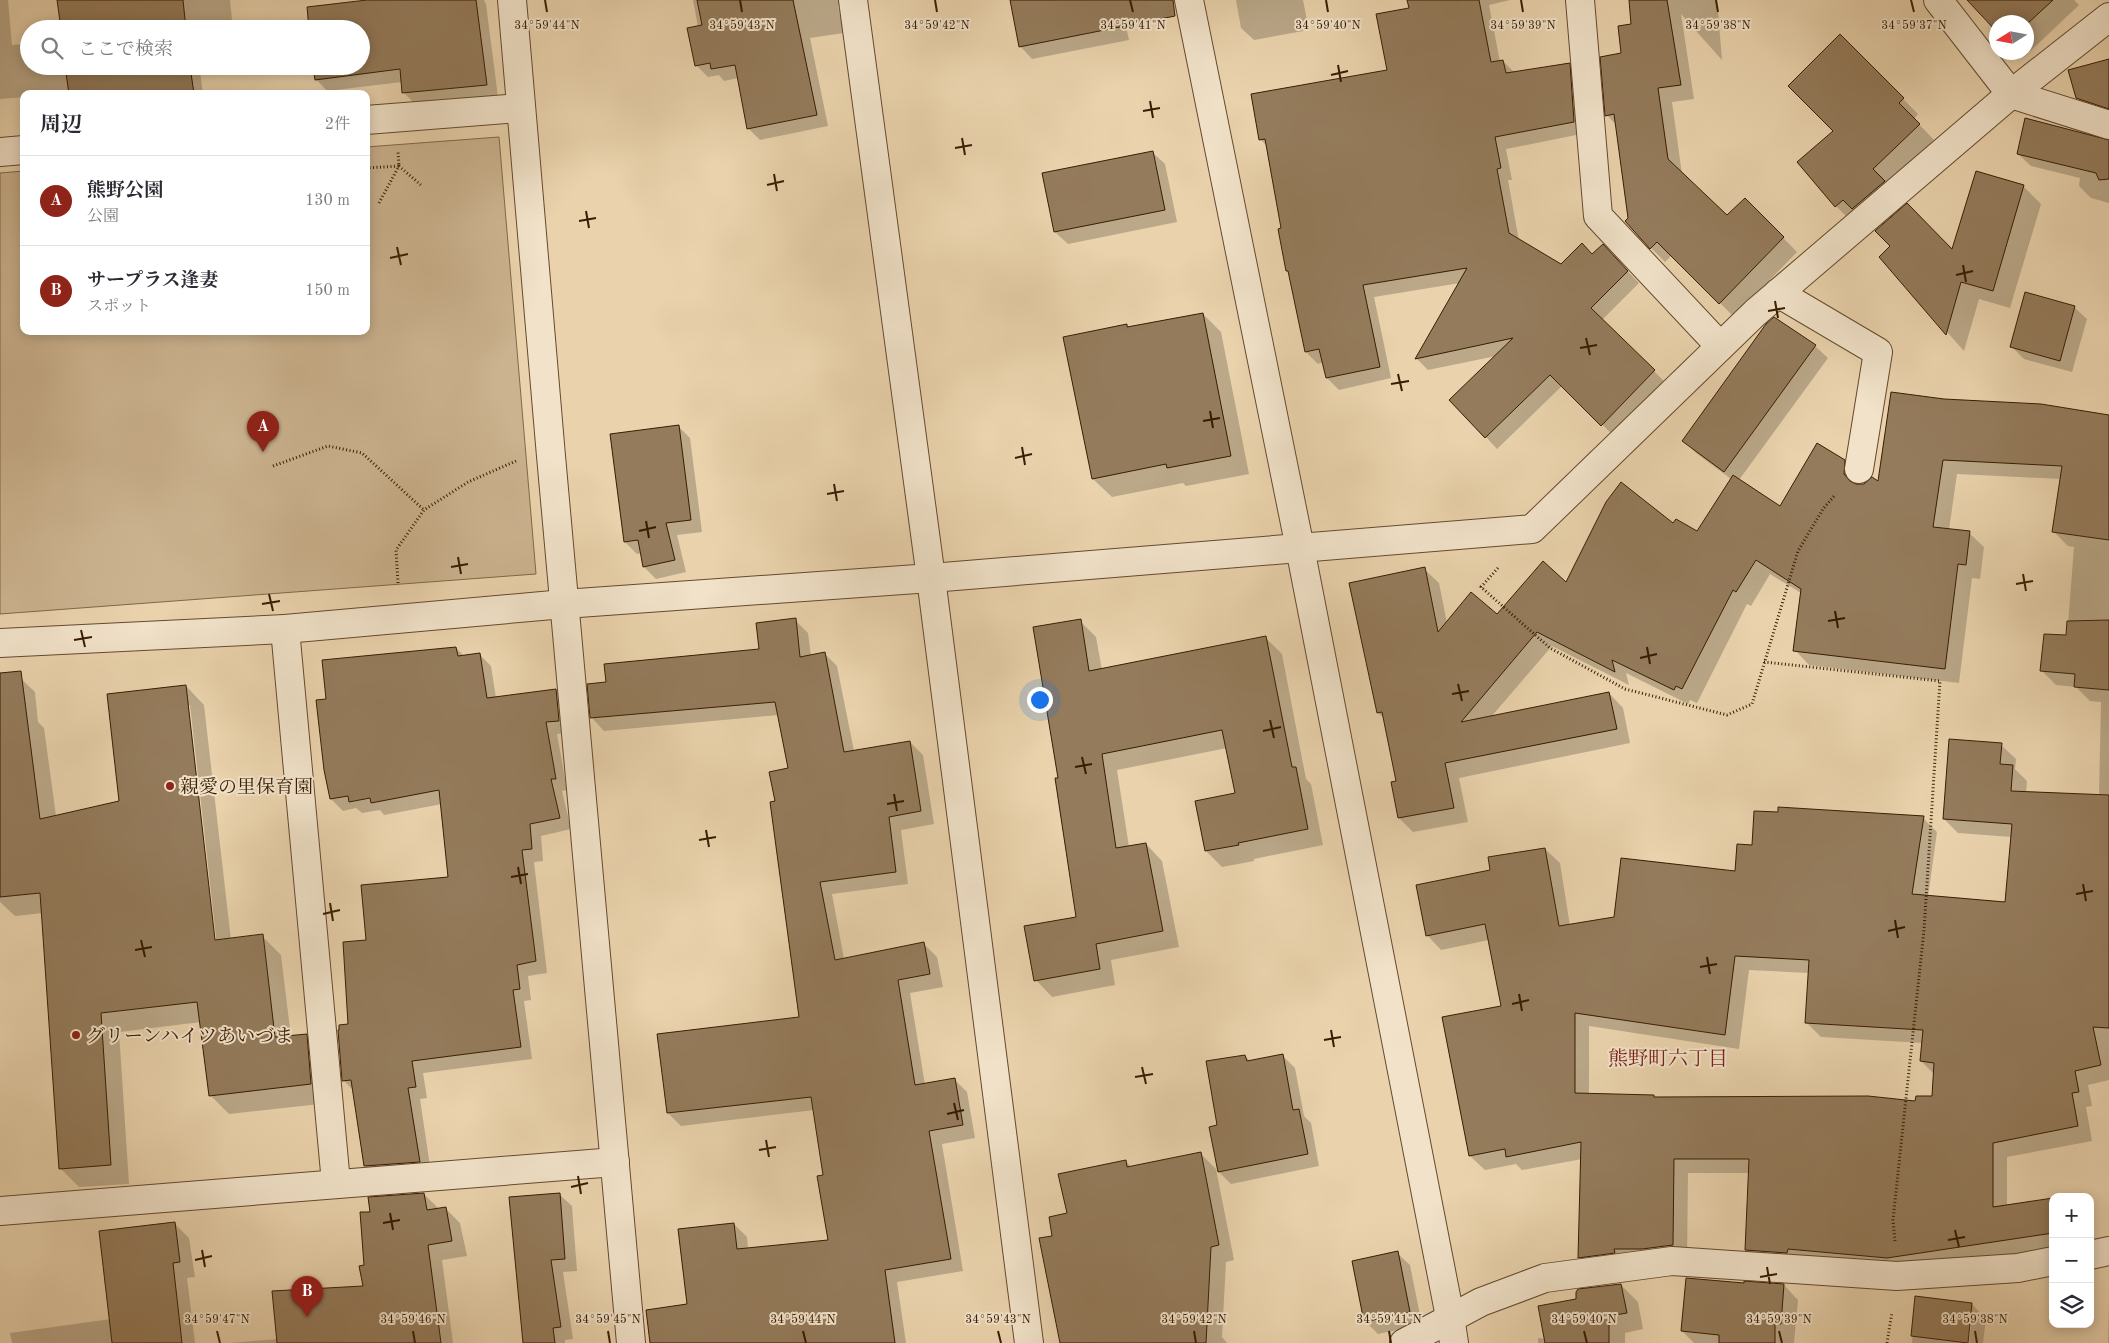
<!DOCTYPE html>
<html lang="ja">
<head>
<meta charset="utf-8">
<style>
  body { margin:0; font-family:"Old Standard TT","Noto Serif JP",serif; background:#f2f2f3; color:#2b2b33 }
  .controls { position:absolute; right:15px; bottom:15px; display:grid; overflow:hidden; border-radius:10px; box-shadow:0 2px 12px #0003 }
  .controls button { width:45px; height:45px; display:grid; place-items:center; padding:0; border:0; border-bottom:1px solid #e1e1e2; background:#fff; color:#2b2b33; font:25px sans-serif }
  .compass { position:absolute; left:1989px; top:15px; width:45px; height:45px; border-radius:50%; background:#fff; box-shadow:0 2px 12px #0003; rotate:259deg }
  .you { position:absolute; left:1039px; top:699px; width:18px; height:18px; margin:-12px; border:4px solid #fff; border-radius:50%; background:#1a73e8; box-shadow:0 0 0 8px #1a73e833 }
  .badge { display:grid; place-items:center; width:32px; height:32px; border-radius:50%; background:#8f2418; color:#fff; font-size:16px; font-weight:700 }
  .pin { position:absolute; translate:-50% -41px; filter:drop-shadow(0 1px 2px #0008) }
  .pin::after { content:''; position:absolute; top:26px; width:18px; height:15px; background:inherit; clip-path:polygon(0 0,100% 0,50% 100%) }
  .list { margin:0; padding:0; list-style:none }
  h2 { display:flex; justify-content:space-between; align-items:center; height:65px; margin:0; padding:0 20px; font-size:21px }
  h2 small { font-size:16px; font-weight:400; color:#7c7c81 }
  .list li { display:grid; grid-template-columns:32px 1fr auto; gap:15px; align-items:center; box-sizing:border-box; height:90px; padding:0 20px; border-top:1px solid #e1e1e2 }
  .list b { display:block; font-size:19px; white-space:nowrap }
  .list p { margin:0; font-size:16px; white-space:nowrap; color:#7c7c81 }
  .list em { font-size:16px; font-style:normal; color:#7c7c81 }
  .icon { flex:none; width:28px; height:28px; fill:none; stroke:currentColor; stroke-width:2; stroke-linecap:round; stroke-linejoin:round }
  .map { position:relative; flex:none; width:2109px; height:1343px; overflow:hidden }
  .search { position:absolute; background:#fff; box-shadow:0 2px 12px #0003; left:20px; top:20px; width:350px; height:55px; display:flex; align-items:center; gap:12px; box-sizing:border-box; padding:0 18px; border-radius:28px; color:#7c7c81; font-size:19px }
  .panel { position:absolute; background:#fff; box-shadow:0 2px 12px #0003; left:20px; top:90px; width:350px; height:245px; border-radius:10px }
  .map>svg:first-child { display:block }
</style>
</head>
<body>
<div class="map">
<svg width="2109" height="1343" viewBox="0 0 2109 1343">
  <rect width="100%" height="100%" fill="#e9d2ac"/>
  <filter id="stains"><feTurbulence type="fractalNoise" baseFrequency=".004" numOctaves="4"/><feColorMatrix values="0 0 0 0 .2 0 0 0 0 .09 0 0 0 0 .02 0 0 0 .5 -.17"/></filter>
  <radialGradient id="worn" r=".72"><stop offset=".6" stop-color="#630" stop-opacity="0"/><stop offset="1" stop-color="#630" stop-opacity=".3"/></radialGradient>
  <polygon fill="#cbb38f" stroke="#816849" points="499,137 536,574 0,614 0,173 24,171 24,331 366,331 366,147"/>
  <g fill="#0003" fill-rule="evenodd">
    <polygon points="0,0 8,0 12,45 29,44 29,66 120,66 117,94 24,94 24,97 0,99"/>
    <polygon points="144,0 230,0 233,29 148,29"/>
    <polygon points="379,0 484,0 486,4 498,97 415,104 403,92 402,82 327,91 316,79 361,66"/>
    <polygon points="693,0 840,0 841,5 838,6 844,33 810,38 828,126 760,140 748,128 738,78 724,81 719,75 708,77 696,65 698,27"/>
    <polygon points="1011,0 1120,0 1129,40 1032,59 1020,46"/>
    <polygon points="1236,0 1303,0 1309,30 1254,40 1241,28"/>
    <polygon points="1409,0 1510,0 1489,5 1500,62 1503,61 1515,73 1569,64 1581,76 1586,133 1506,149 1512,180 1508,180 1519,241 1561,266 1593,255 1614,257 1639,283 1602,320 1666,383 1614,436 1562,386 1497,449 1486,437 1496,356 1428,370 1417,359 1460,283 1374,297 1391,378 1339,390 1327,378 1323,362 1318,364 1306,352 1289,273 1287,270 1283,229 1268,147 1260,139 1388,71 1410,9"/>
    <polygon points="1630,0 1717,0 1722,60 1681,14 1694,99 1672,102 1682,174 1727,217 1745,199 1797,252 1734,317 1672,255 1665,262 1651,248 1629,219 1617,126 1607,115 1633,25"/>
    <polygon points="1969,0 2074,0 2079,5 2024,57 2019,52 2026,52 2026,22 1996,22 1996,29"/>
    <polygon points="1840,35 1918,114 1914,119 1934,140 1851,221 1836,206 1834,131"/>
    <polygon points="2109,61 2109,116 2090,110 2077,98"/>
    <polygon points="152,66 221,66 221,68 200,71 203,94 155,94"/>
    <polygon points="2109,141 2109,203 2091,198 2079,186 2080,178 2031,166 2018,154"/>
    <polygon points="1152,152 1165,164 1177,222 1068,244 1055,232"/>
    <polygon points="2023,186 2041,204 2010,308 1979,299 1964,351 1880,257 1953,251"/>
    <polygon points="2074,307 2087,319 2072,372 2024,359 2011,346"/>
    <polygon points="1203,314 1221,332 1249,474 1186,486 1183,483 1112,497 1093,479 1126,325 1129,328"/>
    <path d="M1774 319 1815 346 1828 358 1739 480 1780 507 1844 461 1859 476 1858 485 1879 483 1944 400 2109 416V1080L2088 1085 2092 1106 2086 1107 2092 1141 2007 1157V1206L2053 1199V1250L1902 1272 1761 1264 1746 1250 1750 1173H1688L1687 1260 1594 1272 1580 1257 1582 1159 1522 1170 1516 1164 1485 1170 1470 1156 1502 1007 1489 940 1441 950 1427 935 1492 871 1545 849 1560 863 1570 926 1616 918 1736 872 1753 846 1923 818 1937 832 1928 897 2007 904 2012 837 1958 833 1944 819 2001 745 2016 759 2015 769 2027 781 2026 793 2099 796 2101 702 2090 701 2076 687 2056 685 2042 671 2067 637 2074 547 2068 546 2053 531 2061 479 1957 474 1949 530 1969 533 1984 547 1980 579 1972 578 1959 683 1809 665 1795 650 1801 593 1770 574 1751 606 1747 604 1697 703 1690 700 1688 704 1626 673 1629 685 1552 646 1491 717 1609 693 1623 708 1630 743 1459 778 1468 822 1413 832 1399 818 1392 783 1398 782 1385 719 1378 713 1424 569 1439 583 1447 623 1497 616 1566 585 1674 525 1697 533 1731 479 1696 453 1684 441ZM1749 970 1809 973 1806 1022 1821 1037 1923 1043 1921 1061 1935 1075 1933 1097 1916 1102 1655 1098 1653 1096 1589 1095V1026L1739 1049Z"/>
    <polygon points="678,426 690,438 702,532 677,535 686,572 656,579 644,567 642,553 637,554 625,542"/>
    <polygon points="795,620 808,633 811,656 825,654 837,666 854,751 910,742 923,755 934,824 901,830 908,884 832,894 844,959 924,944 937,957 943,987 910,993 925,1085 954,1079 967,1092 975,1138 942,1144 963,1271 897,1282 906,1343 651,1343 688,1305 734,1224 747,1237 748,1249 830,1241 824,1176 814,1110 681,1126 668,1113 801,1018 777,802 789,769 779,715 604,731 592,718 607,683 760,650"/>
    <polygon points="1080,621 1096,637 1102,670 1266,638 1282,654 1306,779 1311,784 1323,845 1254,859 1254,861 1222,867 1206,851 1236,794 1227,748 1117,770 1129,847 1146,844 1162,861 1179,947 1111,960 1115,985 1052,997 1036,980 1078,918 1059,779"/>
    <polygon points="456,648 464,656 479,654 491,666 496,698 556,690 568,702 570,733 557,734 567,790 562,791 571,829 541,836 543,861 534,862 547,973 528,976 531,1000 524,1001 532,1059 423,1073 427,1098 420,1099 431,1173 377,1178 365,1166 354,1091 343,1080 349,1025 449,878 442,804 384,815 380,810 362,813 356,808 343,811 331,799 327,700"/>
    <path d="M16 674 35 692 38 722 44 728 56 816 120 802 186 686 204 705 231 940 262 936 281 955 291 1037 306 1035 325 1054 329 1103 229 1114 210 1095 201 1022 119 1032 129 1184 79 1187 60 1168 43 913 15 916 0 902V675ZM187 705H190L217 946 214 947Z"/>
    <polygon points="1245,1056 1250,1061 1283,1056 1295,1068 1304,1116 1311,1123 1319,1166 1231,1184 1219,1172"/>
    <polygon points="1201,1154 1216,1169 1234,1260 1226,1262 1222,1337 1227,1343 1061,1343 1054,1237 1068,1214 1126,1161 1131,1167"/>
    <polygon points="424,1194 439,1209 445,1208 460,1223 467,1256 442,1260 453,1343 229,1343 278,1339 365,1287 372,1213"/>
    <polygon points="559,1194 572,1206 577,1271 563,1272 573,1339 565,1340 565,1343 525,1343"/>
    <polygon points="174,1223 189,1238 195,1277 187,1278 195,1343 12,1343 10,1333 111,1319"/>
    <polygon points="1397,1253 1410,1265 1422,1325 1378,1334 1365,1321"/>
    <polygon points="1621,1285 1638,1302 1643,1329 1625,1333 1625,1343 1538,1343 1538,1338 1546,1339 1578,1300"/>
    <polygon points="1745,1285 1784,1285 1798,1300 1794,1343 1694,1343 1682,1331"/>
    <polygon points="1916,1298 1972,1304 1986,1319 1983,1343 1969,1343 1972,1315 1970,1315 1967,1343 1912,1343"/>
    <polygon points="2109,1300 2109,1343 2108,1343"/>
  </g>
  <g fill="#947b5b" stroke="#371d03" fill-rule="evenodd">
    <polygon points="57,0 183,0 186,29 61,29"/>
    <polygon points="367,0 476,0 487,85 402,93 400,69 315,80 313,66 361,66 361,29 309,29 307,7"/>
    <polygon points="697,0 793,0 817,115 747,129 735,65 711,69 710,63 695,66 687,28 702,25"/>
    <polygon points="1010,0 1173,0 1175,16 1019,47"/>
    <polygon points="1407,0 1479,0 1491,62 1503,60 1506,73 1570,63 1574,122 1495,137 1501,168 1497,169 1509,233 1561,264 1582,243 1592,254 1603,244 1628,271 1591,308 1655,370 1601,426 1550,375 1485,438 1449,400 1513,338 1415,359 1467,268 1363,285 1380,367 1326,378 1319,349 1305,352 1288,271 1286,271 1278,229 1281,228 1265,139 1259,140 1251,94 1387,70 1376,14 1409,8"/>
    <polygon points="1629,0 1667,0 1681,85 1658,88 1668,159 1727,215 1745,198 1784,237 1719,304 1657,242 1650,249 1625,221 1628,218 1614,114 1605,116 1600,57 1621,53 1618,26 1631,24"/>
    <polygon points="1967,0 2053,0 2026,25 2026,22 1996,22 1996,31"/>
    <polygon points="1840,34 1904,98 1899,103 1920,124 1873,169 1885,181 1852,209 1843,200 1835,207 1797,162 1833,131 1788,86"/>
    <polygon points="2109,59 2109,109 2076,98 2068,70"/>
    <polygon points="65,66 190,66 194,94 69,94"/>
    <polygon points="2025,118 2109,140 2109,179 2099,180 2096,173 2017,154"/>
    <polygon points="1153,151 1165,210 1054,232 1042,173"/>
    <polygon points="1976,171 2024,185 1993,291 1961,282 1946,335 1879,257 1890,246 1875,231 1907,203 1952,249"/>
    <polygon points="2025,292 2075,306 2060,361 2010,347"/>
    <polygon points="1203,313 1231,456 1167,468 1166,464 1092,479 1063,337 1127,324 1127,327"/>
    <polygon points="1774,317 1816,345 1724,472 1682,441 1766,324"/>
    <polygon points="1891,392 1944,399 2041,404 2109,415 2109,540 2052,532 2062,466 1943,460 1933,527 1970,531 1966,565 1958,564 1945,669 1793,651 1801,589 1756,560 1736,592 1733,590 1682,689 1676,686 1674,690 1612,660 1615,672 1537,632 1461,722 1609,692 1617,729 1445,763 1454,808 1398,818 1391,782 1396,781 1382,712 1377,713 1349,583 1425,567 1438,632 1471,592 1497,614 1543,561 1566,582 1606,502 1621,482 1673,523 1676,519 1697,531 1733,475 1780,506 1817,443 1845,460 1844,474 1850,481 1856,484 1864,484 1872,477 1878,481"/>
    <polygon points="679,425 691,520 666,523 675,560 643,567 638,540 624,542 610,434"/>
    <polygon points="796,618 800,657 825,652 844,752 910,741 921,811 889,817 896,872 820,882 835,960 924,942 930,974 898,980 915,1085 955,1078 963,1125 929,1131 951,1259 885,1270 895,1343 650,1343 646,1310 687,1304 678,1229 734,1223 737,1249 828,1240 817,1176 823,1175 811,1097 667,1113 657,1034 799,1017 770,802 775,801 769,772 788,768 775,702 590,718 587,684 606,682 604,664 759,649 756,623"/>
    <polygon points="1081,619 1089,671 1266,636 1292,767 1296,767 1308,829 1238,843 1239,845 1205,851 1195,801 1235,793 1222,730 1102,754 1116,848 1146,843 1163,931 1096,944 1100,969 1034,981 1024,926 1076,917 1055,778 1058,778 1033,627"/>
    <polygon points="2109,620 2109,690 2074,687 2075,674 2040,671 2044,634 2066,635 2067,621"/>
    <polygon points="456,647 458,656 480,653 487,698 556,689 559,721 546,722 556,779 551,779 560,818 530,824 532,849 522,850 536,961 517,965 520,989 513,990 521,1047 412,1061 416,1087 408,1088 420,1162 364,1166 351,1080 342,1081 338,1030 339,1030 339,1025 348,1024 343,942 366,940 361,885 448,877 439,790 371,803 370,798 349,802 348,796 330,799 324,770 316,700 326,699 322,660"/>
    <polygon points="21,671 40,819 119,801 107,694 186,685 215,940 263,934 275,1037 307,1034 311,1084 209,1096 197,1002 101,1013 111,1165 59,1169 40,893 0,897 0,673"/>
    <path d="M1949 739 2002 743 2000 764 2013 765 2011 791 2109 795V1028L2093 1027 2101 1065 2075 1071 2079 1092 2072 1093 2078 1126 1993 1143V1207L2053 1198V1233L1887 1258 1788 1249 1787 1253 1745 1250 1749 1159H1674L1673 1245 1642 1249H1614L1615 1253 1578 1258 1581 1142 1506 1157 1505 1149 1469 1156 1442 1017 1501 1006 1485 924 1426 936 1416 885 1490 870 1488 857 1545 848 1559 926 1614 917 1621 858 1735 871 1737 844 1752 845 1754 811 1778 812V807L1924 816 1912 894 2005 902 2012 824 1943 819ZM1735 956 1809 960 1805 1023 1923 1030 1920 1061 1934 1063 1932 1096H1916L1915 1101 1868 1096 1654 1097V1095L1575 1093V1013L1725 1035Z"/>
    <polygon points="1283,1054 1293,1110 1299,1109 1308,1154 1218,1172 1209,1127 1217,1125 1206,1061 1245,1055 1247,1061"/>
    <polygon points="1201,1152 1219,1245 1211,1247 1206,1343 1060,1343 1039,1238 1052,1236 1049,1217 1067,1213 1058,1174 1126,1160 1127,1167"/>
    <polygon points="424,1193 427,1210 446,1207 452,1241 428,1245 441,1343 277,1343 272,1291 363,1286 359,1266 364,1265 360,1212 370,1212 368,1197"/>
    <polygon points="560,1193 565,1259 551,1260 561,1327 553,1328 555,1343 523,1343 509,1197"/>
    <polygon points="175,1222 180,1262 173,1263 182,1343 112,1343 99,1231"/>
    <polygon points="1398,1251 1410,1312 1364,1322 1352,1261"/>
    <polygon points="1686,1278 1744,1283 1744,1281 1784,1284 1781,1324 1775,1323 1775,1343 1719,1343 1719,1335 1681,1331"/>
    <polygon points="1621,1284 1627,1313 1609,1316 1609,1343 1545,1343 1538,1306 1576,1299 1576,1292 1578,1289"/>
    <polygon points="1915,1296 1972,1303 1968,1343 1911,1336"/>
  </g>
  <g fill="none" stroke-linecap="round" stroke-linejoin="round">
    <defs>
      <g id="minor">
        <polyline points="512,0 551,456 631,1343"/>
        <polyline points="853,0 931,578 1029,1343"/>
        <polyline points="1580,0 1598,216 1720,346"/>
        <polyline points="1938,0 2011,94 2109,125"/>
        <polyline points="366,120 520,108"/>
        <polyline points="0,152 24,150"/>
        <polyline points="1778,293 1878,352 1859,469"/>
        <polyline points="285,629 336,1183"/>
        <polyline points="0,643 285,629 564,604 931,578 1532,529 1755,313 2011,94 2109,17"/>
        <polyline points="0,1211 615,1162"/>
        <polyline points="2090,1255 2109,1251"/>
        <polyline points="1404,1343 1481,1302 1545,1278 1672,1261 1897,1276 2018,1268 2053,1261"/>
      </g>
      <polyline id="tertiary" points="1189,0 1300,548 1450,1317 1454,1343"/>
    </defs>
    <use href="#minor" stroke="#644a2d" stroke-width="30"/>
    <use href="#tertiary" stroke="#644a2d" stroke-width="30"/>
    <g stroke="#371d03" stroke-width="3" stroke-dasharray="1 2.5" stroke-linecap="butt">
      <polyline points="366,168 399,166 398,152"/>
      <polyline points="379,203 399,166 422,186"/>
      <polyline points="273,466 328,446 362,453 424,510"/>
      <polyline points="1498,568 1481,587 1550,648 1625,689 1727,715 1752,704 1798,551 1823,509 1835,495"/>
      <polyline points="398,583 396,550 424,510 468,482 516,461"/>
      <polyline points="1764,662 1940,681 1924,930 1893,1220 1895,1241"/>
      <polyline points="1887,1343 1892,1312"/>
    </g>
    <use href="#minor" stroke="#f1e2c9" stroke-width="28"/>
    <use href="#tertiary" stroke="#f1e2c9" stroke-width="28"/>
  </g>
  <path fill="none" stroke="#371d03" stroke-width="2" d="M545 0 547 12M740 0 742 12M935 0 937 12M1130 0 1133 12M1326 0 1328 12M1521 0 1523 12M1716 0 1718 12M1911 0 1914 12M1338 65 1341 82M1331 75 1348 71M1150 101 1153 118M1143 111 1160 108M962 138 965 155M955 148 972 145M774 174 777 191M767 185 784 181M586 211 589 228M579 221 596 218M397 247 401 265M390 258 408 254M1963 265 1966 282M1956 275 1973 271M1775 301 1778 318M1768 311 1785 308M1586 338 1590 355M1580 348 1597 345M1398 374 1402 391M1391 384 1409 381M1210 411 1213 428M1203 421 1220 418M1022 447 1025 465M1015 458 1032 454M834 484 837 501M827 494 844 491M646 521 649 538M639 531 656 527M458 557 461 574M451 567 468 564M2023 574 2026 591M2016 584 2033 581M269 594 273 611M262 604 280 601M1835 611 1838 628M1828 621 1845 618M81 630 85 647M74 640 92 637M1647 647 1650 664M1640 658 1657 654M1458 684 1462 701M1452 694 1469 691M1270 720 1274 738M1263 731 1281 727M1082 757 1086 774M1075 767 1092 764M894 794 897 811M887 804 904 801M706 830 709 847M699 840 716 837M518 867 521 884M511 877 528 874M2083 884 2086 901M2076 894 2093 891M330 903 333 921M323 914 340 910M1895 920 1898 938M1888 931 1905 927M141 940 145 957M135 950 152 947M1707 957 1710 974M1700 967 1717 964M1519 994 1522 1011M1512 1004 1529 1000M1331 1030 1334 1047M1324 1040 1341 1037M1142 1067 1146 1084M1135 1077 1153 1074M954 1103 958 1120M947 1114 964 1110M766 1140 769 1157M759 1150 776 1147M578 1176 581 1194M571 1187 588 1183M390 1213 393 1230M383 1223 400 1220M1955 1230 1959 1247M1948 1240 1965 1237M202 1250 205 1267M195 1260 212 1256M1767 1267 1770 1284M1760 1277 1777 1274M217 1331 220 1343M413 1331 415 1343M608 1331 610 1343M803 1331 806 1343M998 1331 1001 1343M1194 1331 1196 1343M1389 1331 1391 1343M1584 1331 1587 1343M1779 1331 1782 1343M1975 1331 1977 1343"/>
  <g fill="#8f2418" stroke="#f1e2c9" stroke-width="2">
    <circle cx="170" cy="786" r="5"/>
    <circle cx="76" cy="1035" r="5"/>
  </g>
  <g text-anchor="middle" stroke-width="4" stroke-linejoin="round" paint-order="stroke">
    <g font-size="19" fill="#371d03" stroke="#f1e2c9" text-anchor="start">
      <text x="180" y="793">親愛の里保育園</text>
      <text x="86" y="1042">グリーンハイツあいづま</text>
    </g>
    <g font-size="20" fill="#7a1f14" stroke="#f1e2c9">
      <text x="1668" y="1065">熊野町六丁目</text>
    </g>
  </g>
  <g font-size="12" text-anchor="middle" fill="#371d03" stroke="#f1e2c9" stroke-width="4" stroke-linejoin="round" paint-order="stroke">
    <text x="1133" y="29">34°59'41"N</text>
    <text x="1718" y="29">34°59'38"N</text>
    <text x="547" y="29">34°59'44"N</text>
    <text x="742" y="29">34°59'43"N</text>
    <text x="937" y="29">34°59'42"N</text>
    <text x="1328" y="29">34°59'40"N</text>
    <text x="1523" y="29">34°59'39"N</text>
    <text x="1914" y="29">34°59'37"N</text>
    <text x="217" y="1323">34°59'47"N</text>
    <text x="413" y="1323">34°59'46"N</text>
    <text x="608" y="1323">34°59'45"N</text>
    <text x="803" y="1323">34°59'44"N</text>
    <text x="998" y="1323">34°59'43"N</text>
    <text x="1194" y="1323">34°59'42"N</text>
    <text x="1389" y="1323">34°59'41"N</text>
    <text x="1584" y="1323">34°59'40"N</text>
    <text x="1779" y="1323">34°59'39"N</text>
    <text x="1975" y="1323">34°59'38"N</text>
  </g>
  <rect width="100%" height="100%" filter="url(#stains)"/>
  <rect width="100%" height="100%" fill="url(#worn)"/>
</svg>
<div class="controls">
<button>+</button>
<button>−</button>
<button><svg class="icon" aria-label="layers" viewBox="0 0 24 24"><path d="M12 4l9 5-9 5-9-5zM3 14l9 5 9-5"/></svg></button>
</div>
<svg class="compass" viewBox="-18 -18 36 36"><path d="M0-13l5 13h-10z" fill="#e53935"/><path d="M0 13l5-13h-10z" fill="#7c7c81"/></svg>
<div class="you"></div>
<div class="pin badge" style="left:263px;top:452px">A</div>
<div class="pin badge" style="left:307px;top:1317px">B</div>
<div class="search"><svg class="icon" aria-label="search" viewBox="0 0 24 24"><circle cx="10" cy="10" r="6"/><path d="M15 15l6 6"/></svg>ここで検索</div>
<section class="panel">
<h2>周辺<small>2件</small></h2>
<ul class="list">
<li><span class="badge">A</span><div><b>熊野公園</b><p>公園</p></div><em>130 m</em></li>
<li><span class="badge">B</span><div><b>サープラス逢妻</b><p>スポット</p></div><em>150 m</em></li>
</ul>
</section>
</div>
</body>
</html>
